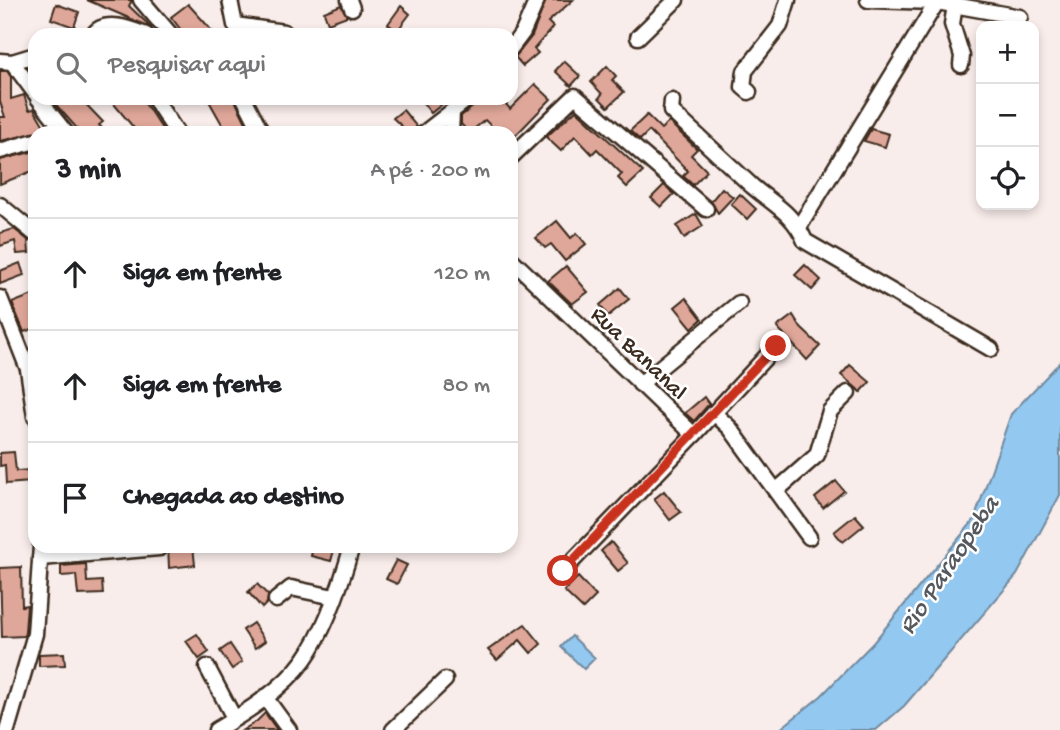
<!DOCTYPE html>
<html lang="pt">
<head>
<meta charset="utf-8">
<style>
  body { margin:0; font-family:"Gochi Hand",sans-serif; background:#f2f2f2; color:#202124 }
  .controls { position:absolute; right:21px; top:21px; display:grid; overflow:hidden; border-radius:14px; box-shadow:0 4px 10px #0003 }
  .controls button { width:63px; height:63px; display:grid; place-items:center; padding:0; border:0; border-bottom:2px solid #e0e0e0; background:#fff; color:#202124; font:35px sans-serif }
  .stop { position:absolute; width:21px; height:21px; margin:-16px; border:5px solid #c8321e; border-radius:50%; background:#fff }
  .stop.end { background:#c8321e; border-color:#fff; box-shadow:0 2px 7px #0008 }
  .list { margin:0; padding:0; list-style:none }
  h2 { display:flex; justify-content:space-between; align-items:center; height:91px; margin:0; padding:0 28px; font-size:30px }
  h2 small { font-size:23px; font-weight:400; color:#757577 }
  .list li { display:grid; grid-template-columns:46px 1fr auto; gap:21px; align-items:center; box-sizing:border-box; height:112px; padding:0 28px; border-top:2px solid #e0e0e0 }
  .list b { display:block; font-size:26px; white-space:nowrap }
  .list em { font-size:23px; font-style:normal; color:#757577 }
  .icon { flex:none; width:38px; height:38px; fill:none; stroke:currentColor; stroke-width:2; stroke-linecap:round; stroke-linejoin:round }
  .map { position:relative; flex:none; width:1060px; height:730px; overflow:hidden }
  .search { position:absolute; background:#fff; box-shadow:0 4px 10px #0003; left:28px; top:28px; width:490px; height:77px; display:flex; align-items:center; gap:18px; box-sizing:border-box; padding:0 24px; border-radius:21px; color:#757577; font-size:26px }
  .panel { position:absolute; background:#fff; box-shadow:0 4px 10px #0003; left:28px; top:126px; width:490px; height:427px; border-radius:21px }
  .map>svg:first-child { display:block }
</style>
</head>
<body>
<div class="map">
<svg width="1060" height="730" viewBox="0 0 1060 730">
  <rect width="100%" height="100%" fill="#f9edeb"/>
  <filter id="ink" filterUnits="userSpaceOnUse"><feTurbulence type="fractalNoise" baseFrequency=".0143" numOctaves="2"/><feDisplacementMap in="SourceGraphic" scale="14" xChannelSelector="R" yChannelSelector="G"/><feConvolveMatrix kernelMatrix="1 2 1 2 8 2 1 2 1" color-interpolation-filters="sRGB"/></filter>
  <g filter="url(#ink)">
    <g fill="#93c8f1" stroke="#70899d" stroke-width="2">
      <polygon points="1060,362 1060,495 1017,575 904,706 876,730 779,730 821,696 873,643 974,520 1011,414"/>
      <polygon points="572,636 595,658 584,669 561,647"/>
    </g>
    <g fill="#dfa799" stroke="#3b2a1e" stroke-width="2">
      <polygon points="87,0 132,0 129,6 152,28"/>
      <polygon points="546,0 573,0 548,22 553,27 534,49 538,53 523,66 515,57 532,36"/>
      <polygon points="56,4 79,12 74,27 51,19"/>
      <polygon points="188,4 207,25 215,35 185,35 171,17"/>
      <polygon points="341,5 347,16 328,23 324,12"/>
      <polygon points="401,6 410,14 397,31 388,24"/>
      <polygon points="564,61 580,76 571,86 555,71"/>
      <polygon points="607,66 616,76 612,80 624,92 608,107 599,98 602,94 591,82"/>
      <polygon points="0,71 7,71 11,77 11,99 24,95 29,110 34,109 47,131 0,141 0,117 5,117 0,102"/>
      <polygon points="535,84 551,99 511,140 511,133 498,133 485,120 469,133 461,124 461,116 475,105 478,98 501,98 510,109"/>
      <polygon points="50,98 80,98 103,122 99,125 107,133 81,133"/>
      <polygon points="109,98 141,98 165,133 138,133"/>
      <polygon points="213,98 234,98 251,133 227,133 209,101"/>
      <polygon points="419,98 450,98 431,113"/>
      <polygon points="403,110 417,127 409,133 393,118"/>
      <polygon points="576,110 643,172 627,187 618,178 622,174 597,149 592,154 575,136 561,151 546,137"/>
      <polygon points="647,115 661,129 669,122 697,149 691,155 707,171 693,185 683,176 688,171 649,131 640,140 630,131"/>
      <polygon points="871,129 889,134 885,147 864,141"/>
      <polygon points="35,151 35,170 0,184 0,160"/>
      <polygon points="664,185 674,194 661,207 651,198"/>
      <polygon points="722,188 733,197 718,213 711,201"/>
      <polygon points="740,194 756,209 747,219 731,204"/>
      <polygon points="696,214 703,226 684,238 677,226"/>
      <polygon points="557,221 571,238 577,233 586,244 565,261 551,244 545,248 536,238"/>
      <polygon points="14,229 28,240 29,253 17,254 15,241 0,246 0,233"/>
      <polygon points="20,263 24,275 0,284 0,271"/>
      <polygon points="805,265 821,280 812,290 795,275"/>
      <polygon points="566,266 588,292 572,304 548,281"/>
      <polygon points="620,288 629,299 608,316 600,305"/>
      <polygon points="35,294 35,328 24,332 12,303"/>
      <polygon points="686,298 702,319 692,328 675,307"/>
      <polygon points="793,315 801,328 820,346 807,360 777,327"/>
      <polygon points="850,365 870,382 861,392 841,375"/>
      <polygon points="704,397 709,404 694,421 685,413"/>
      <polygon points="14,452 16,471 31,470 31,482 6,484 5,465 0,466 0,453"/>
      <polygon points="836,481 844,491 823,508 815,498"/>
      <polygon points="664,491 681,512 670,520 654,499"/>
      <polygon points="855,515 864,525 843,542 834,532"/>
      <polygon points="611,542 628,563 618,571 601,551"/>
      <polygon points="168,546 193,546 195,565 169,568"/>
      <polygon points="313,546 334,550 331,561 311,556"/>
      <polygon points="396,560 407,565 397,584 386,579"/>
      <polygon points="86,564 87,582 102,581 103,594 78,595 76,575 61,576 61,566"/>
      <polygon points="21,567 22,606 27,605 25,632 24,636 2,637 0,568"/>
      <polygon points="578,577 596,596 583,609 564,591"/>
      <polygon points="257,584 268,595 267,603 262,608 248,592"/>
      <polygon points="253,623 265,641 255,648 243,630"/>
      <polygon points="525,624 541,644 531,653 520,640 497,660 488,650"/>
      <polygon points="197,634 209,652 199,659 186,641"/>
      <polygon points="230,644 242,662 232,669 220,651"/>
      <polygon points="64,653 65,665 39,666 39,654"/>
      <polygon points="265,713 277,730 243,730 257,721"/>
    </g>
    <g fill="none" stroke-linecap="round" stroke-linejoin="round">
      <defs>
        <g id="minor">
          <polyline points="141,0 171,35"/>
          <polyline points="230,0 235,25 284,32"/>
          <polyline points="349,0 352,8"/>
          <polyline points="868,0 937,2 1020,17"/>
          <polyline points="955,5 952,24 962,56 961,65"/>
          <path d="M93 35C104 18 131 29 146 35"/>
          <polyline points="638,37 676,0"/>
          <polyline points="511,48 523,32 537,0"/>
          <polyline points="0,61 12,62 35,55"/>
          <polyline points="12,62 35,93"/>
          <polyline points="749,92 743,87 745,71 780,26 788,0"/>
          <polyline points="38,98 66,133"/>
          <polyline points="154,98 177,133"/>
          <polyline points="244,98 262,133"/>
          <path d="M672 101 671 111C698 136 725 161 752 186 773 204 794 214 805 241L991 349"/>
          <polyline points="424,133 469,98"/>
          <polyline points="451,133 452,113"/>
          <polyline points="0,151 35,141"/>
          <polyline points="511,157 575,96 706,209"/>
          <polyline points="0,205 35,234"/>
          <polyline points="799,227 937,2"/>
          <polyline points="511,259 694,435 714,413 730,428 809,537"/>
          <polyline points="0,298 28,369 35,417"/>
          <polyline points="640,384 739,303"/>
          <polyline points="714,413 776,346"/>
          <polyline points="776,491 817,455 830,411 848,393"/>
          <polyline points="40,558 159,548"/>
          <polyline points="563,571 694,435"/>
          <polyline points="276,600 291,588 334,597"/>
          <polyline points="207,667 234,718"/>
          <polyline points="265,697 289,730"/>
          <polyline points="7,730 35,634 41,546"/>
          <path d="M216 730C247 712 283 689 304 660 325 631 342 581 352 546"/>
          <polyline points="393,730 445,680"/>
        </g>
      </defs>
      <use href="#minor" stroke="#3b2a1e" stroke-width="19"/>
      <use href="#minor" stroke="#fff" stroke-width="14"/>
    </g>
  </g>
  <g fill="none" stroke-linecap="round" stroke-linejoin="round" filter="url(#ink)">
    <polyline stroke="#c8321e" stroke-width="9" points="563,571 776,346"/>
  </g>
  <g text-anchor="middle" stroke-width="5" stroke-linejoin="round" paint-order="stroke">
    <g font-size="24" fill="#3b2a1e" stroke="#fff">
      <text transform="translate(640 352) rotate(44)" y="8">Rua Bananal</text>
    </g>
    <g font-size="26" font-style="italic" fill="#55595d" stroke="#fff">
      <text transform="translate(947 564) rotate(-56)" y="9">Rio Paraopeba</text>
    </g>
  </g>
</svg>
<div class="controls">
<button>+</button>
<button>−</button>
<button><svg class="icon" aria-label="locate" viewBox="0 0 24 24"><circle cx="12" cy="12" r="6"/><path d="M12 2v4M12 18v4M2 12h4M18 12h4"/></svg></button>
</div>
<div class="stop" style="left:563px;top:571px"></div>
<div class="stop end" style="left:776px;top:346px"></div>
<div class="search"><svg class="icon" aria-label="search" viewBox="0 0 24 24"><circle cx="10" cy="10" r="6"/><path d="M15 15l6 6"/></svg>Pesquisar aqui</div>
<section class="panel">
<h2>3 min<small>A pé · 200 m</small></h2>
<ul class="list">
<li><svg class="icon" aria-label="ahead" viewBox="0 0 24 24"><path d="M12 20V5M6 11l6-6 6 6"/></svg><div><b>Siga em frente</b></div><em>120 m</em></li>
<li><svg class="icon" aria-label="ahead" viewBox="0 0 24 24"><path d="M12 20V5M6 11l6-6 6 6"/></svg><div><b>Siga em frente</b></div><em>80 m</em></li>
<li><svg class="icon" aria-label="arrive" viewBox="0 0 24 24"><path d="M6 21V4h12l-3 4 3 4H6"/></svg><div><b>Chegada ao destino</b></div></li>
</ul>
</section>
</div>
</body>
</html>
